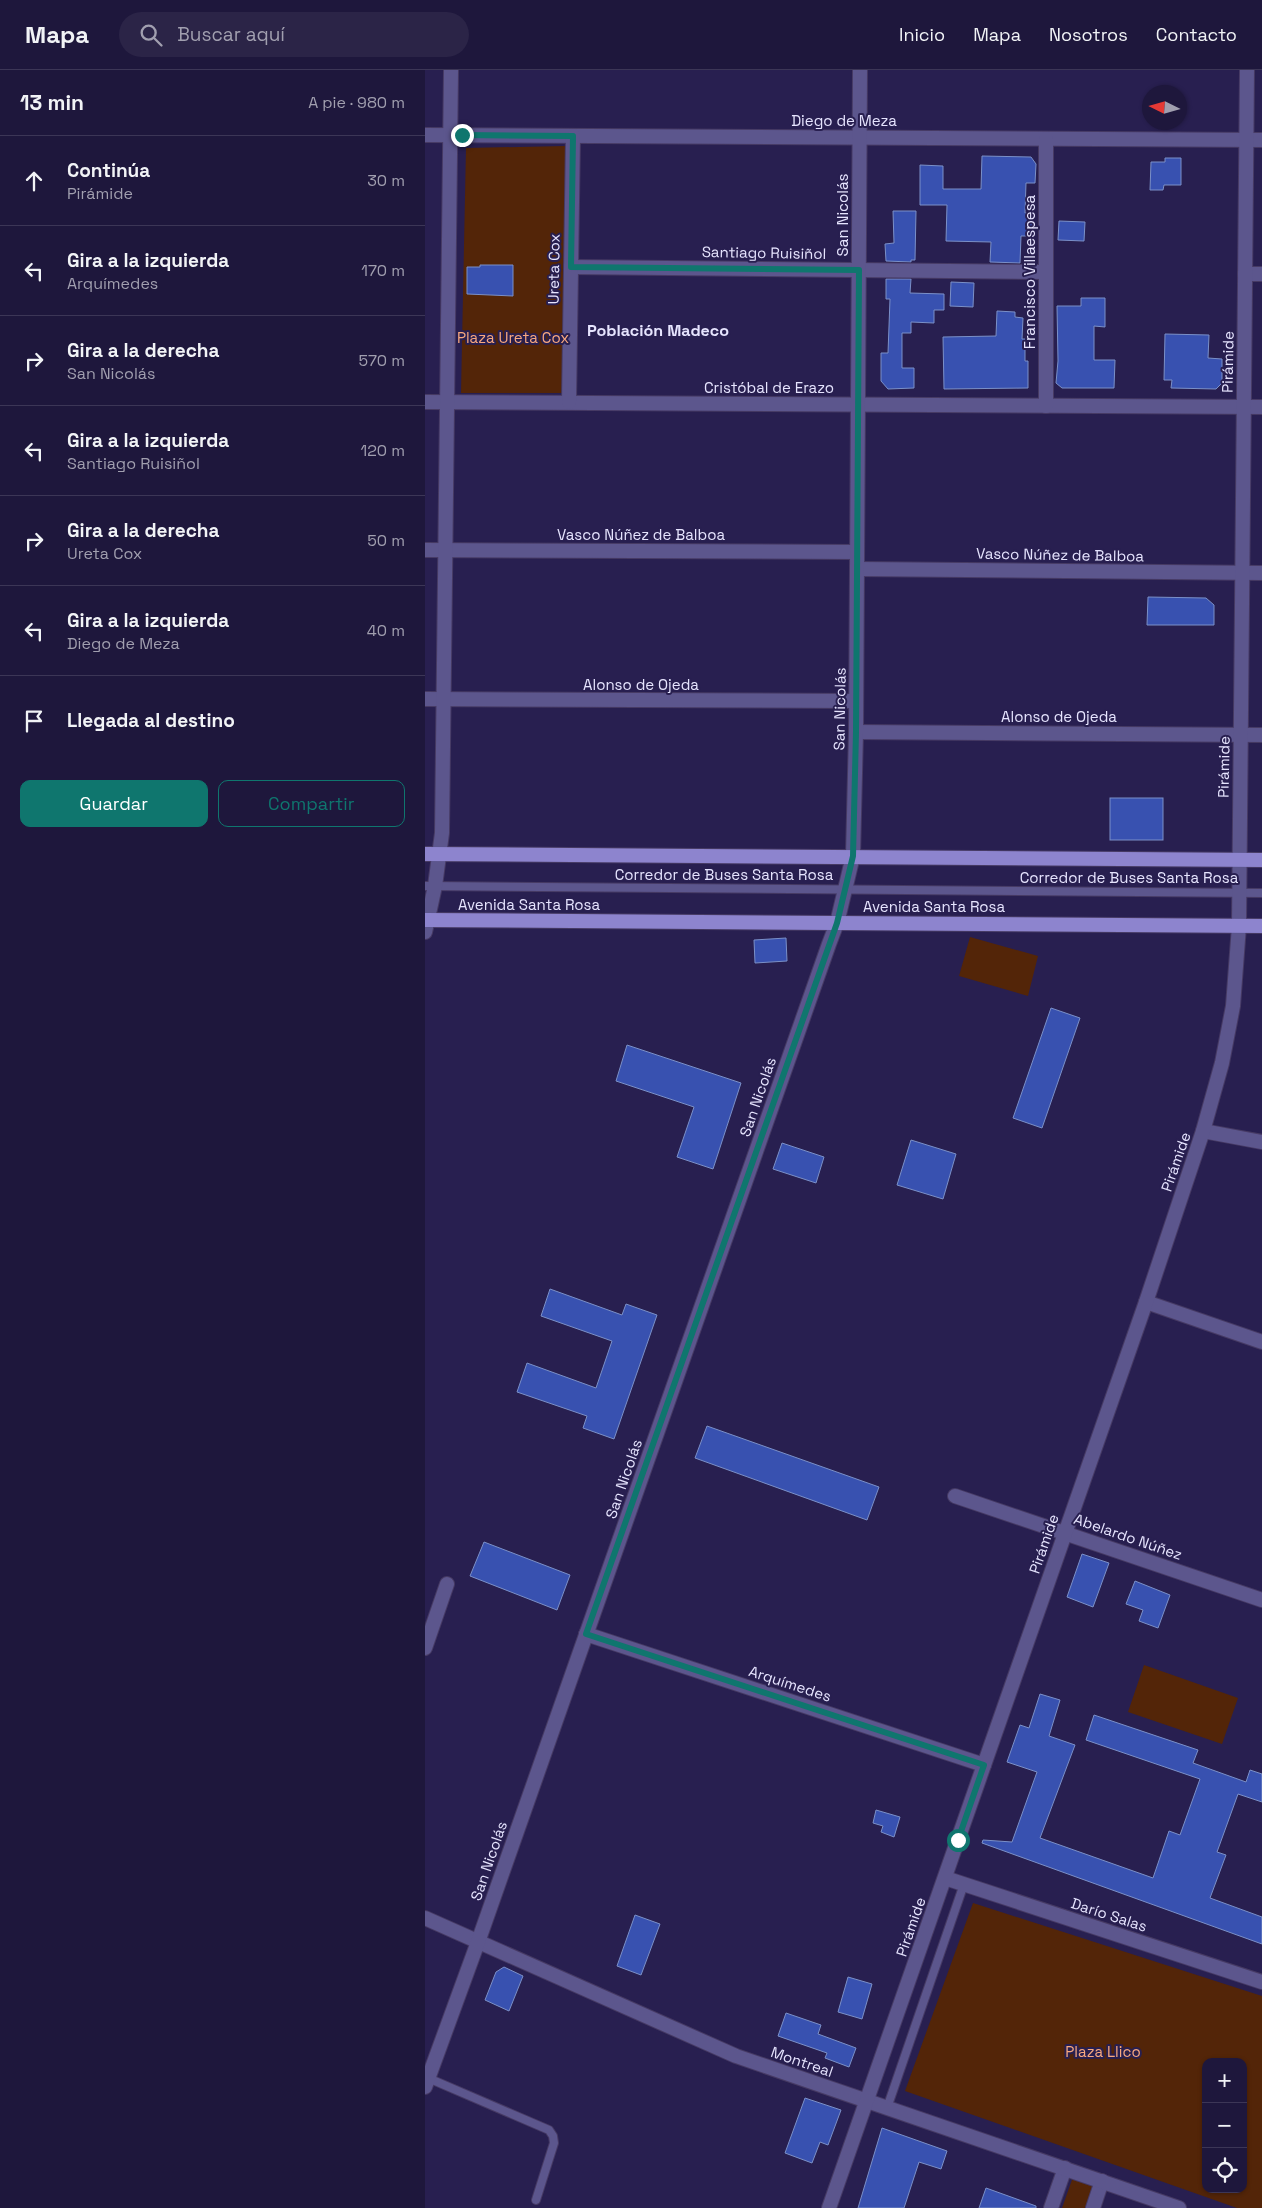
<!DOCTYPE html>
<html lang="es">
<head>
<meta charset="utf-8">
<style>
  body { margin:0; font-family:"Space Grotesk",sans-serif; background:#2b2447; color:#f1f3f6 }
  .controls { position:absolute; right:15px; bottom:15px; display:grid; overflow:hidden; border-radius:10px; box-shadow:0 1px 4px #0004 }
  .controls button { width:45px; height:45px; display:grid; place-items:center; padding:0; border:0; border-bottom:1px solid #3c3656; background:#1e173c; color:#f1f3f6; font:25px sans-serif }
  .compass { position:absolute; left:717px; top:15px; width:45px; height:45px; border-radius:50%; background:#1e173c; box-shadow:0 1px 4px #0004; rotate:275deg }
  .stop { position:absolute; width:15px; height:15px; margin:-11px; border:4px solid #0f766e; border-radius:50%; background:#fff }
  .stop.end { background:#0f766e; border-color:#fff; box-shadow:0 1px 5px #0008 }
  .list { margin:0; padding:0; list-style:none }
  h2 { display:flex; justify-content:space-between; align-items:center; height:65px; margin:0; padding:0 20px; font-size:21px }
  h2 small { font-size:16px; font-weight:400; color:#a19faf }
  .list li { display:grid; grid-template-columns:32px 1fr auto; gap:15px; align-items:center; box-sizing:border-box; height:90px; padding:0 20px; border-top:1px solid #3c3656 }
  .list b { display:block; font-size:19px; white-space:nowrap }
  .list p { margin:0; font-size:16px; white-space:nowrap; color:#a19faf }
  .list em { font-size:16px; font-style:normal; color:#a19faf }
  .actions { display:flex; gap:10px; padding:15px 20px }
  .actions a { flex:1; padding:11px 0; border:1px solid #0f766e; border-radius:10px; text-align:center; font-size:18px; color:#0f766e }
  .actions .main { background:#0f766e; color:#fff }
  .icon { flex:none; width:28px; height:28px; fill:none; stroke:currentColor; stroke-width:2; stroke-linecap:round; stroke-linejoin:round }
  .map { position:relative; flex:none; width:837px; height:2138px; overflow:hidden }
  header { display:flex; align-items:center; gap:30px; box-sizing:border-box; height:70px; padding:0 25px; background:#1e173c; border-bottom:1px solid #3c3656 }
  header strong { font-size:24px }
  nav { display:flex; gap:28px; margin-inline-start:auto; font-size:18px }
  .search { width:350px; height:45px; background:#2b2447; display:flex; align-items:center; gap:12px; box-sizing:border-box; padding:0 18px; border-radius:28px; color:#a19faf; font-size:19px }
  main { display:flex }
  aside { flex:1; background:#1e173c }
  .map>svg:first-child { display:block }
</style>
</head>
<body>
<header>
<strong>Mapa</strong>
<div class="search"><svg class="icon" aria-label="search" viewBox="0 0 24 24"><circle cx="10" cy="10" r="6"/><path d="M15 15l6 6"/></svg>Buscar aquí</div>
<nav><a>Inicio</a><a>Mapa</a><a>Nosotros</a><a>Contacto</a></nav>
</header>
<main>
<aside>
<h2>13 min<small>A pie · 980 m</small></h2>
<ul class="list">
<li><svg class="icon" aria-label="ahead" viewBox="0 0 24 24"><path d="M12 20V5M6 11l6-6 6 6"/></svg><div><b>Continúa</b><p>Pirámide</p></div><em>30 m</em></li>
<li><svg class="icon" aria-label="left" viewBox="0 0 24 24"><path d="M17 20v-9H6M10 6l-5 5 5 5"/></svg><div><b>Gira a la izquierda</b><p>Arquímedes</p></div><em>170 m</em></li>
<li><svg class="icon" aria-label="right" viewBox="0 0 24 24"><path d="M7 20v-9h11M14 6l5 5-5 5"/></svg><div><b>Gira a la derecha</b><p>San Nicolás</p></div><em>570 m</em></li>
<li><svg class="icon" aria-label="left" viewBox="0 0 24 24"><path d="M17 20v-9H6M10 6l-5 5 5 5"/></svg><div><b>Gira a la izquierda</b><p>Santiago Ruisiñol</p></div><em>120 m</em></li>
<li><svg class="icon" aria-label="right" viewBox="0 0 24 24"><path d="M7 20v-9h11M14 6l5 5-5 5"/></svg><div><b>Gira a la derecha</b><p>Ureta Cox</p></div><em>50 m</em></li>
<li><svg class="icon" aria-label="left" viewBox="0 0 24 24"><path d="M17 20v-9H6M10 6l-5 5 5 5"/></svg><div><b>Gira a la izquierda</b><p>Diego de Meza</p></div><em>40 m</em></li>
<li><svg class="icon" aria-label="arrive" viewBox="0 0 24 24"><path d="M6 21V4h12l-3 4 3 4H6"/></svg><div><b>Llegada al destino</b></div></li>
</ul>
<div class="actions"><a class="main">Guardar</a><a>Compartir</a></div>
</aside>
<div class="map">
<svg width="837" height="2138" viewBox="0 0 837 2138">
  <rect width="100%" height="100%" fill="#281f50"/>
  <g fill="#532508" fill-rule="evenodd">
    <polygon points="141,76 138,323 36,323 41,78"/>
    <polygon points="545,867 613,886 603,926 534,906"/>
    <polygon points="719,1595 813,1628 797,1674 703,1642"/>
    <path d="M548 1833 837 1926V2138H812L480 2021ZM781 1992H818V2119H781Z"/>
    <polygon points="648,2107 672,2115 664,2138 637,2138"/>
  </g>
  <g fill="#3851b0" stroke="#7b90c8">
    <polygon points="557,86 606,87 611,94 610,113 601,113 600,143 608,143 607,166 596,166 595,193 565,192 566,172 521,171 522,135 495,135 495,95 518,96 518,119 556,119"/>
    <polygon points="740,88 756,88 756,115 739,115 738,120 725,120 726,92 740,92"/>
    <polygon points="468,141 491,141 490,190 486,190 486,192 461,191 460,174 469,173"/>
    <polygon points="634,151 660,152 659,171 633,170"/>
    <polygon points="55,195 88,195 88,226 42,224 42,197 55,197"/>
    <polygon points="461,209 486,209 485,223 519,224 519,240 509,240 509,253 486,252 486,263 477,263 477,298 489,298 489,318 463,319 456,311 456,283 463,283 465,229 461,229"/>
    <polygon points="526,212 549,213 548,237 525,236"/>
    <polygon points="656,228 680,228 680,257 669,256 669,290 690,290 689,318 637,318 631,313 633,291 632,236 656,236"/>
    <polygon points="572,241 590,242 590,247 598,248 597,269 600,269 600,291 603,291 603,318 519,319 518,267 571,266"/>
    <polygon points="740,264 784,265 783,288 797,289 797,313 791,319 746,318 747,310 739,310"/>
    <polygon points="723,527 781,528 789,535 789,555 722,555"/>
    <rect x="685" y="728" width="53" height="42"/>
    <polygon points="361,868 362,891 330,893 329,870"/>
    <polygon points="626,938 655,948 617,1058 588,1048"/>
    <polygon points="202,975 316,1013 288,1099 252,1087 269,1037 191,1011"/>
    <polygon points="486,1070 531,1084 518,1129 472,1115"/>
    <polygon points="357,1073 399,1087 391,1113 348,1099"/>
    <polygon points="125,1219 197,1245 201,1234 232,1245 189,1369 158,1358 162,1346 92,1322 102,1293 171,1318 187,1271 116,1246"/>
    <polygon points="282,1356 454,1417 442,1450 270,1388"/>
    <polygon points="59,1472 145,1505 132,1540 45,1506"/>
    <polygon points="657,1484 684,1493 668,1537 642,1527"/>
    <polygon points="710,1511 745,1525 733,1558 714,1551 718,1540 701,1534"/>
    <polygon points="615,1624 635,1630 624,1666 650,1675 615,1768 728,1808 744,1761 755,1765 775,1709 661,1670 669,1645 773,1680 768,1693 821,1712 825,1700 837,1704 837,1732 813,1724 792,1782 801,1785 785,1828 837,1847 837,1874 557,1773 558,1770 587,1772 612,1702 582,1692 595,1655 604,1658"/>
    <polygon points="451,1740 475,1747 469,1767 456,1762 458,1756 448,1753"/>
    <polygon points="210,1845 235,1854 216,1905 192,1896"/>
    <polygon points="79,1897 98,1906 84,1941 60,1930 71,1902"/>
    <polygon points="423,1907 447,1914 437,1949 413,1942"/>
    <polygon points="361,1943 396,1955 393,1964 431,1978 424,1997 400,1988 402,1983 353,1966"/>
    <polygon points="380,2028 416,2040 403,2075 395,2072 387,2093 360,2083"/>
    <polygon points="457,2058 522,2081 516,2099 494,2092 479,2138 433,2138"/>
    <polygon points="561,2118 611,2136 611,2138 554,2138"/>
  </g>
  <g fill="none" stroke-linecap="round" stroke-linejoin="round">
    <defs>
      <g id="service">
        <polyline points="0,816 837,823"/>
        <polyline points="3,2008 124,2060 128,2066 129,2073 111,2130"/>
        <polyline points="462,2038 539,1814"/>
      </g>
      <g id="minor">
        <polyline points="0,65 837,70"/>
        <polyline points="146,197 621,202"/>
        <polyline points="820,204 837,204"/>
        <polyline points="0,332 837,337"/>
        <polyline points="144,332 148,66"/>
        <polyline points="621,336 621,69"/>
        <polyline points="0,480 432,482"/>
        <polyline points="432,499 837,503"/>
        <polyline points="0,629 431,631"/>
        <polyline points="431,662 837,665"/>
        <polyline points="778,1061 837,1072"/>
        <polyline points="721,1232 837,1272"/>
        <polyline points="530,1426 837,1530"/>
        <polyline points="161,1564 559,1695"/>
        <polyline points="0,1578 22,1514"/>
        <polyline points="520,1808 837,1912"/>
        <polyline points="626,2138 640,2098"/>
        <polyline points="668,2138 677,2111"/>
      </g>
      <g id="tertiary">
        <polyline points="0,862 10,816 17,763 26,0"/>
        <polyline points="0,1848 311,1986 754,2138"/>
        <polyline points="0,2017 53,1872 404,874 412,853 428,786 431,662 435,0"/>
        <polyline points="404,2138 721,1232 778,1061 797,993 808,936 814,856 822,0"/>
      </g>
      <g id="primary">
        <polyline points="0,784 837,790"/>
        <polyline points="0,850 837,856"/>
      </g>
    </defs>
    <use href="#service" stroke="#463a64" stroke-width="10"/>
    <use href="#minor" stroke="#463a64" stroke-width="16"/>
    <use href="#tertiary" stroke="#463a64" stroke-width="16"/>
    <use href="#primary" stroke="#463a64" stroke-width="16"/>
    <use href="#service" stroke="#5c568d" stroke-width="8"/>
    <use href="#minor" stroke="#5c568d" stroke-width="14"/>
    <use href="#tertiary" stroke="#5c568d" stroke-width="14"/>
    <use href="#primary" stroke="#8d84ce" stroke-width="14"/>
  </g>
  <g fill="none" stroke-linecap="round" stroke-linejoin="round">
    <polyline stroke="#0f766e" stroke-width="6" points="37,65 148,66 146,197 434,200 431,662 428,786 412,853 161,1564 559,1695 533,1770"/>
  </g>
  <g text-anchor="middle" stroke-width="4" stroke-linejoin="round" paint-order="stroke">
    <g font-size="15" fill="#e6e4fe" stroke="#281f50">
      <text x="419" y="56">Diego de Meza</text>
      <text transform="translate(418 145) rotate(-90)" y="5">San Nicolás</text>
      <text transform="translate(339 183) rotate(1)" y="5">Santiago Ruisiñol</text>
      <text transform="translate(129 199) rotate(-89)" y="5">Ureta Cox</text>
      <text transform="translate(605 202) rotate(-90)" y="5">Francisco Villaespesa</text>
      <text transform="translate(803 292) rotate(-89)" y="5">Pirámide</text>
      <text x="344" y="323">Cristóbal de Erazo</text>
      <text x="216" y="470">Vasco Núñez de Balboa</text>
      <text transform="translate(635 485) rotate(1)" y="5">Vasco Núñez de Balboa</text>
      <text x="216" y="620">Alonso de Ojeda</text>
      <text transform="translate(415 639) rotate(-89)" y="5">San Nicolás</text>
      <text x="634" y="652">Alonso de Ojeda</text>
      <text transform="translate(799 697) rotate(-89)" y="5">Pirámide</text>
      <text x="299" y="810">Corredor de Buses Santa Rosa</text>
      <text x="704" y="813">Corredor de Buses Santa Rosa</text>
      <text x="104" y="840">Avenida Santa Rosa</text>
      <text x="509" y="842">Avenida Santa Rosa</text>
      <text transform="translate(333 1027) rotate(-71)" y="5">San Nicolás</text>
      <text transform="translate(751 1092) rotate(-71)" y="5">Pirámide</text>
      <text transform="translate(199 1409) rotate(-71)" y="5">San Nicolás</text>
      <text transform="translate(703 1467) rotate(19)" y="5">Abelardo Núñez</text>
      <text transform="translate(619 1474) rotate(-71)" y="5">Pirámide</text>
      <text transform="translate(365 1614) rotate(18)" y="5">Arquímedes</text>
      <text transform="translate(64 1791) rotate(-71)" y="5">San Nicolás</text>
      <text transform="translate(684 1845) rotate(18)" y="5">Darío Salas</text>
      <text transform="translate(486 1857) rotate(-71)" y="5">Pirámide</text>
      <text transform="translate(377 1992) rotate(19)" y="5">Montreal</text>
    </g>
    <g font-size="15" fill="#f9a97f" stroke="#281f50">
      <text x="88" y="273">Plaza Ureta Cox</text>
      <text x="678" y="1987">Plaza Llico</text>
    </g>
    <g font-size="16" font-weight="bold" fill="#e6e4fe" stroke="#281f50">
      <text x="233" y="266">Población Madeco</text>
    </g>
  </g>
</svg>
<div class="controls">
<button>+</button>
<button>−</button>
<button><svg class="icon" aria-label="locate" viewBox="0 0 24 24"><circle cx="12" cy="12" r="6"/><path d="M12 2v4M12 18v4M2 12h4M18 12h4"/></svg></button>
</div>
<svg class="compass" viewBox="-18 -18 36 36"><path d="M0-13l5 13h-10z" fill="#e53935"/><path d="M0 13l5-13h-10z" fill="#a19faf"/></svg>
<div class="stop" style="left:533px;top:1770px"></div>
<div class="stop end" style="left:37px;top:65px"></div>
</div>
</main>
</body>
</html>
